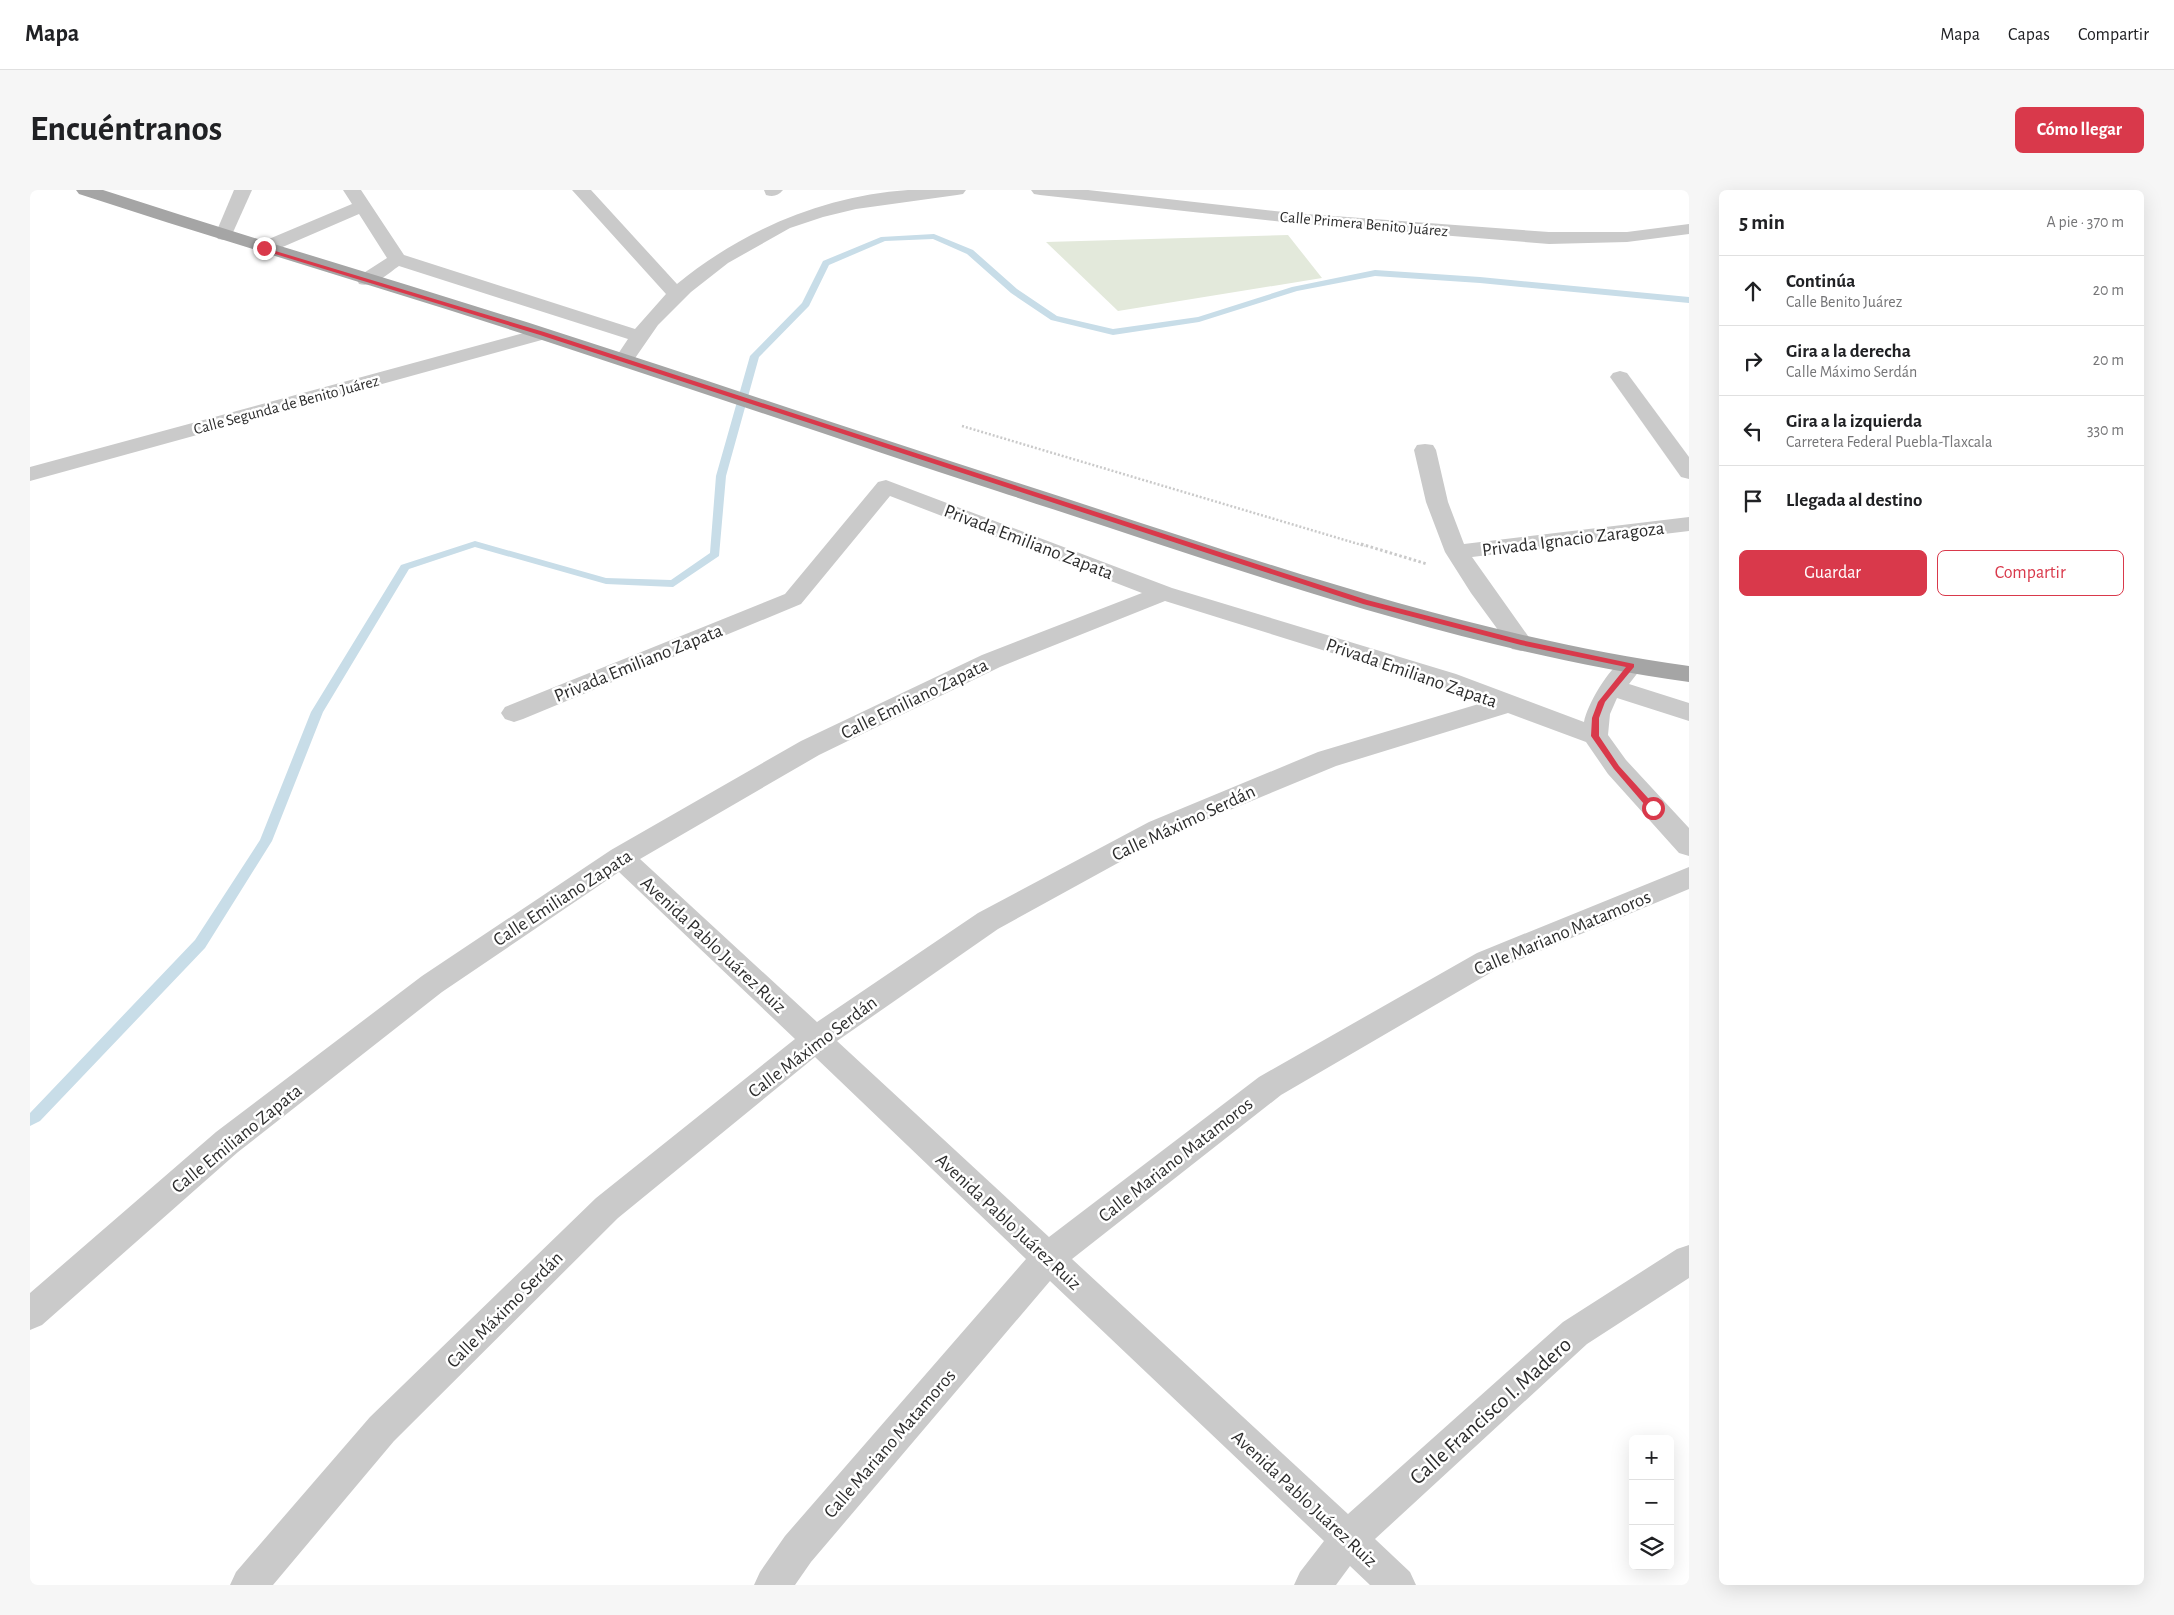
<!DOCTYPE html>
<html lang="es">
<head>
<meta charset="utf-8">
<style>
  body { margin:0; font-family:"Alegreya Sans",sans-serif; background:#f6f6f6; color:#202124 }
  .controls { position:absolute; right:15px; bottom:15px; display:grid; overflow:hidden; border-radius:8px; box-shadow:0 5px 20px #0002 }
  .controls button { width:45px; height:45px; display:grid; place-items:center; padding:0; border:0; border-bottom:1px solid #e0e0e0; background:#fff; color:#202124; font:25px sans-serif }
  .stop { position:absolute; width:15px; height:15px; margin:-11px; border:4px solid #d9394b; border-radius:50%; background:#fff }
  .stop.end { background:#d9394b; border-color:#fff; box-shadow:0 1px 5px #0008 }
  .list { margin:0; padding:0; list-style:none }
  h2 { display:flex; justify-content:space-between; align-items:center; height:65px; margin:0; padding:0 20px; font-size:21px }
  h2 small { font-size:16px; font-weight:400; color:#757577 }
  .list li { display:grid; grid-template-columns:32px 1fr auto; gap:15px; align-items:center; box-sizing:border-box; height:70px; padding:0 20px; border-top:1px solid #e0e0e0 }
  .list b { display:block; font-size:19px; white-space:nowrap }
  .list p { margin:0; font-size:16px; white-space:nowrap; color:#757577 }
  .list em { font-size:16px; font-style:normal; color:#757577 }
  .actions { display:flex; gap:10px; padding:15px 20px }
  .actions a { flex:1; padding:11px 0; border:1px solid #d9394b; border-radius:8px; text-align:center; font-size:18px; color:#d9394b }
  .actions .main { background:#d9394b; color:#fff }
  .icon { flex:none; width:28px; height:28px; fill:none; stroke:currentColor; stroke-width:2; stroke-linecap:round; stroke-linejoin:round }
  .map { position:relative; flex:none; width:1659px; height:1395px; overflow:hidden; border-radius:8px }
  header { display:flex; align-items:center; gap:30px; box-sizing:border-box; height:70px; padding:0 25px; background:#fff; border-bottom:1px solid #e0e0e0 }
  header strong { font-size:24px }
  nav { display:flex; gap:28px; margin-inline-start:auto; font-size:18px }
  .intro { display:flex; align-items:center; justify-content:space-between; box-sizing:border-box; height:120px; padding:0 30px }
  h1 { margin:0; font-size:35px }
  .button { padding:12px 22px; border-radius:8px; background:#d9394b; color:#fff; font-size:18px; font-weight:700 }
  main { display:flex; gap:30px; padding:0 30px }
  aside { flex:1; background:#fff; border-radius:8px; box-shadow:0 5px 20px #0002 }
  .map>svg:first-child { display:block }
</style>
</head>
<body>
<header>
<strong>Mapa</strong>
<nav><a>Mapa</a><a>Capas</a><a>Compartir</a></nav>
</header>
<div class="intro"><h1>Encuéntranos</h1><a class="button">Cómo llegar</a></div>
<main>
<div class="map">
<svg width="1659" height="1395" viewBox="0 0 1659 1395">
  <rect width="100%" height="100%" fill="#fff"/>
  <polygon fill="#e3e9db" points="1258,45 1292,88 1088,121 1016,52"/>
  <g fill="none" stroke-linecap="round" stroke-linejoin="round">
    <polygon fill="#c8dde8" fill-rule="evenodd" points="904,44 943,60 987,99 1027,126 1083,139 1168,127 1262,97 1345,80 1450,87 1659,107 1659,113 1450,93 1345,86 1267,101 1169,132 1083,145 1021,130 981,103 937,64 903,49 855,51 799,75 779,116 729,167 696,286 689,366 643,397 576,394 445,357 379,379 293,522 242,651 175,758 10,931 0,936 0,923 165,750 230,650 281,522 371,375 445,351 576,388 641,390 680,363 686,286 720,166 772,113 793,71 851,47"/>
    <polyline stroke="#cacaca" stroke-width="2.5" stroke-dasharray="2 2" stroke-linecap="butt" points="932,236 1335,356"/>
    <polyline stroke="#cacaca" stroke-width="3" stroke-dasharray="2.5 2.5" stroke-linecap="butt" points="1331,354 1397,374"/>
    <g fill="#cacaca" fill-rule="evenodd">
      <polygon points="204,0 222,0 200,49 194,50 188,49 185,45"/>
      <path d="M313 0H331L374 65 605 139 636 104 542 0H561L647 94C713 40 793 6 878 0 897 0 917 0 936 0L933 4 927 5 826 19 793 27 760 38 698 73 661 102 628 135 601 174 594 176 587 174 584 170 598 149 369 76C357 84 344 98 329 94L327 90 329 86 357 68 329 24 241 62 234 64 227 62 225 58 227 54 322 14Z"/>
      <path d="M734 0H753C748 6 743 7 736 5Z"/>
      <polygon points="1001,0 1058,0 1263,23 1519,42 1597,42 1659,34 1659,44 1597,52 1519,54 1263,33 1010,5 1004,4"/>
      <polygon points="512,138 519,140 522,144 519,148 0,291 0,277"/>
      <polygon points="1590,181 1597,183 1659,267 1659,289 1651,287 1580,187 1583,183"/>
      <polygon points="1395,254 1403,255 1406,260 1418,312 1434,354 1659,327 1659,341 1442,367 1503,453 1500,459 1491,461 1482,459 1441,403 1415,362 1396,312 1384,260 1387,255"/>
      <path d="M856 290 1142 398 1426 484 1554 532C1557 515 1579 477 1594 470 1600 467 1604 468 1610 470L1613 476 1599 494 1659 513V531L1587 508 1580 524 1578 545 1596 570 1659 638V666L1649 663 1578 584 1556 552 1478 523 1306 576 1137 646 968 739 807 851 1019 1047 1229 887 1447 763 1659 677V699L1467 779 1251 905 1042 1069 1318 1324 1533 1132 1647 1059 1659 1055V1088L1557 1154 1345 1349 1380 1382 1386 1395H1340L1320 1376 1306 1395H1264L1270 1382 1294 1351 1020 1091 781 1372 765 1395H724L730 1382 755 1346 996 1069 785 867 588 1028 364 1251 243 1395H200L206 1382 340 1227 566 1008 765 849 589 682 412 802 208 962 12 1135 0 1140V1103L186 942 392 786 581 660 771 551 952 465 1112 403 860 306 771 414 493 529 484 532 475 529 471 523 475 517 755 404 848 292ZM1135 411 1408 496 1452 513 1288 562 1119 632 948 723 787 832 610 669 789 565 970 477Z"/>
    </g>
    <path fill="#a5a5a5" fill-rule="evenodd" d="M46 0H73C221 48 370 92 518 139 674 189 829 242 985 292 1207 363 1428 444 1659 476V492C1421 459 1194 374 967 301 814 251 662 199 509 149 356 99 202 54 49 4Z"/>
  </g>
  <polygon fill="#d9394b" points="232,57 514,142 1337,410 1491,450 1604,474 1604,477 1575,512 1569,528 1569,546 1589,576 1627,618 1626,621 1620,621 1584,579 1561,546 1562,528 1568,512 1596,477 1491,455 1333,414 510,145 232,60"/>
  <g text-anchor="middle" stroke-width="5" stroke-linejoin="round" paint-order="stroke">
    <g font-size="16" fill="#2d2d2d" stroke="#fff">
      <text transform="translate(1334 33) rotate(5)" y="6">Calle Primera Benito Juárez</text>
      <text transform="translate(256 214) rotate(-15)" y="6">Calle Segunda de Benito Juárez</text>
    </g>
    <g font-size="19" fill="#2d2d2d" stroke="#fff">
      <text transform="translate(1543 348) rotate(-7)" y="7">Privada Ignacio Zaragoza</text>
      <text transform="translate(999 351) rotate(21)" y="7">Privada Emiliano Zapata</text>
      <text transform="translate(608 472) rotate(-22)" y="7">Privada Emiliano Zapata</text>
      <text transform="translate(1382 482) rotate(19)" y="7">Privada Emiliano Zapata</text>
      <text transform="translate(884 508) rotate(-26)" y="7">Calle Emiliano Zapata</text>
      <text transform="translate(1153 632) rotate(-25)" y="7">Calle Máximo Serdán</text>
      <text transform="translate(532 707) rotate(-33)" y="7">Calle Emiliano Zapata</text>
      <text transform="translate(1532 742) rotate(-23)" y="7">Calle Mariano Matamoros</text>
      <text transform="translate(684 754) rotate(43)" y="7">Avenida Pablo Juárez Ruiz</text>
      <text transform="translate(782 856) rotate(-37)" y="7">Calle Máximo Serdán</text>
      <text transform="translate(206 948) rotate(-39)" y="7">Calle Emiliano Zapata</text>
      <text transform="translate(1145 969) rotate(-38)" y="7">Calle Mariano Matamoros</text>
      <text transform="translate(979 1031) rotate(43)" y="7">Avenida Pablo Juárez Ruiz</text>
      <text transform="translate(474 1119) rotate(-45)" y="7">Calle Máximo Serdán</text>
      <text transform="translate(859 1253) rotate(-49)" y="7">Calle Mariano Matamoros</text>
      <text transform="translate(1275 1308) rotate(43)" y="7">Avenida Pablo Juárez Ruiz</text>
    </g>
    <g font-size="22" fill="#2d2d2d" stroke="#fff">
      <text transform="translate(1460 1220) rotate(-42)" y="8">Calle Francisco I. Madero</text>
    </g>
  </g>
</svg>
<div class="controls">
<button>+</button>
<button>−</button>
<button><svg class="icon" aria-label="layers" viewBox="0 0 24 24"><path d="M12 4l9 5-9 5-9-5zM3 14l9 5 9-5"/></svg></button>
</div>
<div class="stop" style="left:1623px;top:618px"></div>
<div class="stop end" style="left:234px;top:58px"></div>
</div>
<aside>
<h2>5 min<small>A pie · 370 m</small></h2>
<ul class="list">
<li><svg class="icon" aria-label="ahead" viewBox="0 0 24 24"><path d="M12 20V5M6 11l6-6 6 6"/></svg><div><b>Continúa</b><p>Calle Benito Juárez</p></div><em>20 m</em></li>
<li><svg class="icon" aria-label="right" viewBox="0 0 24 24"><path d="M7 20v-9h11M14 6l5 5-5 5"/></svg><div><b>Gira a la derecha</b><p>Calle Máximo Serdán</p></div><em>20 m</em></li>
<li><svg class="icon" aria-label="left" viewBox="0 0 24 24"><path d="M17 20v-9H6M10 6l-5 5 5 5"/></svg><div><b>Gira a la izquierda</b><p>Carretera Federal Puebla-Tlaxcala</p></div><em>330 m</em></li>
<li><svg class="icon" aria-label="arrive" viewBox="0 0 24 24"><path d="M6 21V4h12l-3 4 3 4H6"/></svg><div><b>Llegada al destino</b></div></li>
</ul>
<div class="actions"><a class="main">Guardar</a><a>Compartir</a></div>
</aside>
</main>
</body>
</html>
